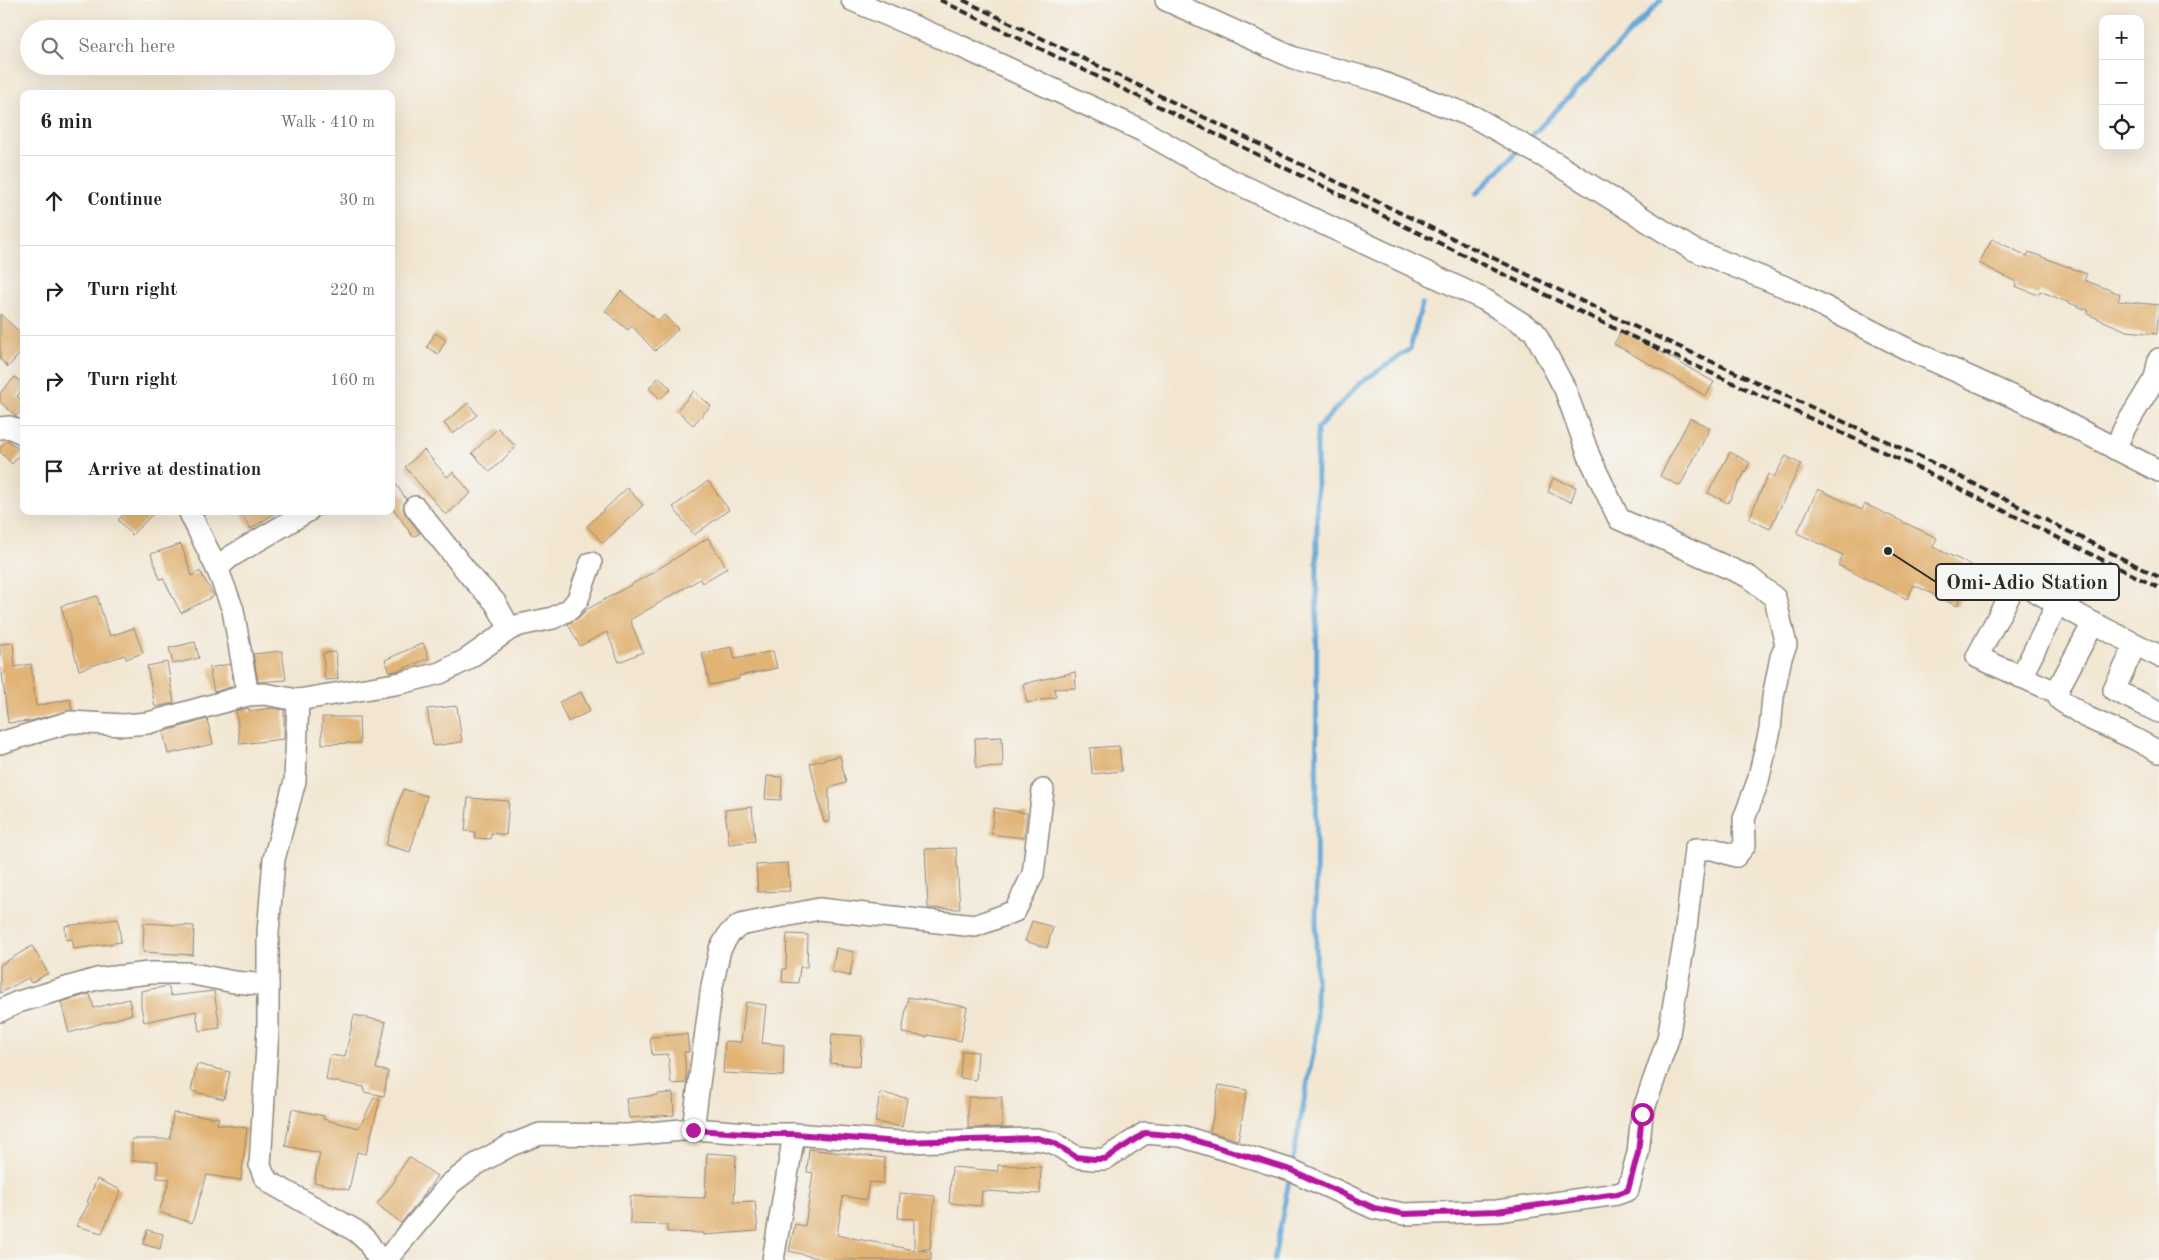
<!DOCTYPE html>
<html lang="en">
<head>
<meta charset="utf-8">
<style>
  body { margin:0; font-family:"Old Standard TT",serif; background:#f2f2f2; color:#222 }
  .controls { position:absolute; right:15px; top:15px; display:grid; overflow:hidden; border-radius:10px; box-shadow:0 5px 20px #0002 }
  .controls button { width:45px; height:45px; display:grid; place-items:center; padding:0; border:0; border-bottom:1px solid #e0e0e0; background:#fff; color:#222; font:25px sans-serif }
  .stop { position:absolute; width:15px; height:15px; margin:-11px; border:4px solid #b5179e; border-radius:50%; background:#fff }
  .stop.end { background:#b5179e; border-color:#fff; box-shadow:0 1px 5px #0008 }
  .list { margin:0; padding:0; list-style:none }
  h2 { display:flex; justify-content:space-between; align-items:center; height:65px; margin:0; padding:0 20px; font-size:21px }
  h2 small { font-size:16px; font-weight:400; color:#767676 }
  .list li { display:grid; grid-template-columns:32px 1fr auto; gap:15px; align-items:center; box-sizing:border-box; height:90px; padding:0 20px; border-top:1px solid #e0e0e0 }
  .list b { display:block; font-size:19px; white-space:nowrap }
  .list em { font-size:16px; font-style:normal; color:#767676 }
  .icon { flex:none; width:28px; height:28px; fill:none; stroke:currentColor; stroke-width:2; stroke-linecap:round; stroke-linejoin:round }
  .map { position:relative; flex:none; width:2159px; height:1260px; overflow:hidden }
  .search { position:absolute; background:#fff; box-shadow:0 5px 20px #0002; left:20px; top:20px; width:375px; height:55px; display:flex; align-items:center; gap:12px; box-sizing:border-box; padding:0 18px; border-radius:28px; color:#767676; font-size:19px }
  .panel { position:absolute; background:#fff; box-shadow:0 5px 20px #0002; left:20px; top:90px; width:375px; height:425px; border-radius:10px }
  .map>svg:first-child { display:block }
</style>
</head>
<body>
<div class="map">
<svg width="2159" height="1260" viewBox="0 0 2159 1260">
  <rect width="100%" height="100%" fill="#f6f6f2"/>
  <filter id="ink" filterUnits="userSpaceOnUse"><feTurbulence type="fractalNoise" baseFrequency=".02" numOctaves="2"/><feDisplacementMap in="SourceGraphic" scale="10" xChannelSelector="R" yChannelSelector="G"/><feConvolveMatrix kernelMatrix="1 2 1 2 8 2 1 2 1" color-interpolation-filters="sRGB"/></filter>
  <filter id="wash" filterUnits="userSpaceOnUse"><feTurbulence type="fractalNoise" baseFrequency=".0096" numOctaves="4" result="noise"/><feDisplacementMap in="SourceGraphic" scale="20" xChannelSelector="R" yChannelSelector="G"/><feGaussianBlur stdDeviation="1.12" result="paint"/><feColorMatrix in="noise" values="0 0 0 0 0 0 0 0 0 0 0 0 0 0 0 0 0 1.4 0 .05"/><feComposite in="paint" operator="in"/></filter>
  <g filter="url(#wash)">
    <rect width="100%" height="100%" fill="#f2e6d1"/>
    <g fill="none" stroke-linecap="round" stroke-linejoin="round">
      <g stroke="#60a6d6" stroke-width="5">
        <polyline points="1527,141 1661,0"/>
        <polyline points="1476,194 1519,149"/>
        <polyline points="1292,1164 1316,1039 1317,429 1360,383 1410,349 1422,304"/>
        <polyline points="1274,1260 1290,1175"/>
      </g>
    </g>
    <g id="blocks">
      <g fill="#e1b375">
        <polygon points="1992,239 2027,256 2029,252 2087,274 2084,280 2120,294 2118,301 2159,305 2157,334 2127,331 2087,314 2089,311 2040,291 2038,295 2015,286 2016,282 1979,263"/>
        <polygon points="621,291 658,321 664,315 678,329 655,351 632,326 628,330 605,311"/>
        <polygon points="0,314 24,336 24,349 8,367 0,359"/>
        <polygon points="1622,330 1714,382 1706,396 1614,344"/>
        <polygon points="435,333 446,340 438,354 427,347"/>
        <polygon points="15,377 24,385 24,389 17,396 24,403 24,408 16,416 0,402 0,393"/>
        <polygon points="659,377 671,389 660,399 649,388"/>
        <polygon points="694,391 711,406 693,425 677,410"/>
        <polygon points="468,403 477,415 453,434 444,423"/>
        <polygon points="1690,418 1710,428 1680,486 1660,476"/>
        <polygon points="498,428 516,447 490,472 472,453"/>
        <polygon points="8,440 22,452 12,464 0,452 0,448"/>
        <polygon points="424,450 447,477 453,472 471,493 446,515 405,467"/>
        <polygon points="1730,452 1750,463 1728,503 1708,493"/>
        <polygon points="1786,456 1801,464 1770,529 1749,519 1768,474 1774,477"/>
        <polygon points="391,477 406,499 403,508 405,514 420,533 413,537 391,505"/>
        <polygon points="1553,478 1576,487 1571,502 1548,492"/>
        <polygon points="708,481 729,510 694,535 673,507"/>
        <polygon points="627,488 643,505 603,543 587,526"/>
        <polygon points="1818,489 1862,510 1865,504 1937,538 1933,547 1975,567 1957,606 1914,585 1907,599 1838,565 1843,555 1797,533"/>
        <polygon points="127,511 156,511 132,535 118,520"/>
        <polygon points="239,511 278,511 251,529"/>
        <polygon points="708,538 727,568 702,583 700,579 630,620 643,652 619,662 607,632 580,646 568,624 579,617 586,610 650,574"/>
        <polygon points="181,544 192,576 200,571 214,596 181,613 163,578 160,579 151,554"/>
        <polygon points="97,596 107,630 108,630 110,636 134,628 143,653 126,659 125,655 79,670 61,606"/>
        <polygon points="195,642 199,658 173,664 169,648"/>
        <polygon points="13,643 15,667 31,664 36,706 70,699 72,710 30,721 8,723 2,673 0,673 0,644"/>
        <polygon points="423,643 429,658 400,670 390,672 385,660"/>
        <polygon points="732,647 735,659 773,651 777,668 739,676 739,679 710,685 702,653"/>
        <polygon points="282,651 286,680 258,682 253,654"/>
        <polygon points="336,652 338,679 325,680 323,653"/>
        <polygon points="167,662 174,703 155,707 147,666"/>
        <polygon points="230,664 234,686 214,692 209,668"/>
        <polygon points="1075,672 1076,688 1054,689 1056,697 1027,703 1023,684"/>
        <polygon points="581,692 590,711 568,722 559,702"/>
        <polygon points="457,706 462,742 433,746 427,709"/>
        <polygon points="249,708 249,711 273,708 284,710 284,739 240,744 236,711"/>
        <polygon points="322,717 359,717 360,743 322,744"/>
        <polygon points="207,719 213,744 168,754 163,732"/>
        <polygon points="1002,737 1003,767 976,768 975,738"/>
        <polygon points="1119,746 1122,771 1092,774 1090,748"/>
        <polygon points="840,756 846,783 829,788 829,822 824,822 810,763"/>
        <polygon points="767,776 782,777 781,800 765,799"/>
        <polygon points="403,789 427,796 410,852 386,845"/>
        <polygon points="468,798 509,801 506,835 491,833 490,839 475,838 475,832 465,831"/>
        <polygon points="752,807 755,841 729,844 725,810"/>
        <polygon points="994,808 1027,813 1024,838 991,834"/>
        <polygon points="956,848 960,909 928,908 925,849"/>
        <polygon points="788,863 790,891 758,892 756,865"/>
        <polygon points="118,919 121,942 74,949 72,939 66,940 65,926"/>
        <polygon points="1032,921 1053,927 1047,948 1025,941"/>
        <polygon points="144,923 194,926 193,955 143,952"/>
        <polygon points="787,934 808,935 807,967 800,967 798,983 782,982 783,969 786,969"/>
        <polygon points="32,946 48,973 31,983 28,978 0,993 0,965"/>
        <polygon points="836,948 854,952 850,976 832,972"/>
        <polygon points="168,986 171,996 214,991 220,1028 199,1031 196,1011 144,1022 141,1006 141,991"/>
        <polygon points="90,994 94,1008 129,999 132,1014 69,1033 61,1002"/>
        <polygon points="908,997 967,1007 961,1041 927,1035 927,1037 902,1033"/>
        <polygon points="746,1002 766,1005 762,1043 784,1045 783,1076 723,1073 725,1041 741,1042"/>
        <polygon points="354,1015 386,1022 376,1069 388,1071 384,1096 364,1092 364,1087 326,1080 330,1055 345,1057"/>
        <polygon points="687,1034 689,1052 684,1052 687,1083 671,1084 668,1054 652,1055 650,1037"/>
        <polygon points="832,1034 862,1036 860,1066 830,1063"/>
        <polygon points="962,1051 978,1052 976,1080 960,1078"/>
        <polygon points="197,1064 230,1072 224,1099 191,1091"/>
        <polygon points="1219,1085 1247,1090 1238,1140 1210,1132"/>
        <polygon points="673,1093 674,1115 629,1118 626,1099 657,1095 657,1094"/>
        <polygon points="880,1093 907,1098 902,1127 875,1122"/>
        <polygon points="968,1097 1002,1097 1002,1127 968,1128"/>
        <polygon points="374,1098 380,1100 366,1154 357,1152 349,1190 314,1182 320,1153 285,1146 292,1109 324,1116 323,1119 359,1128"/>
        <polygon points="173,1113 219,1118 217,1124 247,1128 241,1180 207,1175 192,1223 159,1212 170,1179 157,1178 158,1161 132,1161 132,1139 170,1139"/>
        <polygon points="809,1149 885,1158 883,1183 869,1182 866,1200 843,1196 837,1235 914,1250 914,1219 898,1218 900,1193 935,1196 930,1249 918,1250 931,1252 931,1260 826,1260 789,1251 795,1224 805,1226 813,1173 807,1172"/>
        <polygon points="707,1153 736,1155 734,1202 755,1201 758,1231 704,1235 704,1233 667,1232 667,1225 630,1224 630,1196 705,1198"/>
        <polygon points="409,1157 437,1176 424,1195 401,1223 377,1204 396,1179 395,1178"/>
        <polygon points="998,1165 1041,1167 1040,1194 982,1191 981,1206 949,1203 952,1167 998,1171"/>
        <polygon points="97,1179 121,1190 102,1233 76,1226 89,1203 87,1202"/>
        <polygon points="147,1230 163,1234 160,1249 143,1244"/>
      </g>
    </g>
  </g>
  <g filter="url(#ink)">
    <use href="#blocks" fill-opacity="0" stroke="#8e887e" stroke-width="1"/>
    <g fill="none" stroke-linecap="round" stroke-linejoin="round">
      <defs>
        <g id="minor">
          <polyline points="1166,0 1294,58 1375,80 1474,117 1555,163 1692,249 1790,289 1903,347 2031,405 2159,471"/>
          <polyline points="0,428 10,427 24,434"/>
          <polyline points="2115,449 2124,429 2155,378 2159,359"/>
          <polyline points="415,507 472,578 495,602 510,629"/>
          <polyline points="189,511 219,573"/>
          <polyline points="2093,623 2159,656"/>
          <polyline points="2135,645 2114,690 2159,712"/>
          <polyline points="2021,677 2058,603"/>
          <polyline points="2058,693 1977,657 2017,581 2093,623 2059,687 2058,693 2060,700 2086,717 2133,738 2159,752"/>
          <polyline points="248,695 233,610 219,573 221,565 230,557 308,511"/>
          <polyline points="298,700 295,781 274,859 268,933 268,1029 260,1165 264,1176 271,1183 356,1231 367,1241 379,1260"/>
          <polyline points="0,743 70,722 124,725 148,723 248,695 264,694 298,700 401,683 440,673 466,660 510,629 520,625 553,618 570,609 578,599 591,563"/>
          <polyline points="0,1011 18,1002 97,979 149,973 188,973 234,982 268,985"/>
          <polyline points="693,1129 712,986 720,949 729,934 740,925 819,909 975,926 1015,911 1033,874 1043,790"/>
          <polyline points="386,1260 450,1184 475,1165 511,1145 540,1134 627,1135 693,1129 762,1134 794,1134 899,1142 1037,1139 1054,1143 1076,1157 1094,1159 1105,1159 1145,1133 1181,1136 1291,1170 1374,1208 1404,1214 1497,1211 1617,1194 1628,1190 1638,1153 1642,1114 1668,1039 1685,937 1695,849 1713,849 1736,856 1745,845 1744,819 1758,781 1770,730 1773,697 1781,657 1786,645 1775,598 1749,577 1619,519 1589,456 1565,389 1534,331 1485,300 1224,177 1143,131 960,46 852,0"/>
          <polyline points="773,1260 794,1134"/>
        </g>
      </defs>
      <use href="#minor" stroke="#8e887e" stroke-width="24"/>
      <use href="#minor" stroke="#fff" stroke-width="21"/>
      <g stroke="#2b2b2b" stroke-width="4" stroke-dasharray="8 4" stroke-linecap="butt">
        <polyline points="940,0 1624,333 1916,467 2159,588"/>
        <polyline points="963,0 1629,324 1921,457 2159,577"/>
      </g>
    </g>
  </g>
  <g fill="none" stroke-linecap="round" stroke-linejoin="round" filter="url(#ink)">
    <polyline stroke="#b5179e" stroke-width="6" points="693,1130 762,1134 794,1134 899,1142 1037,1138 1054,1143 1076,1157 1094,1159 1105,1159 1145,1133 1181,1136 1291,1170 1374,1208 1404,1214 1497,1211 1617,1194 1628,1190 1638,1153 1642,1114"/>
  </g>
  <path fill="none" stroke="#2b2b2b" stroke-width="2" d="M1888 551L1936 582"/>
  <circle fill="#2b2b2b" stroke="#f6f6f2" stroke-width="2" cx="1888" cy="551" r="5"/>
  <rect fill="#f6f6f2" stroke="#2b2b2b" stroke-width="2" x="1936" y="564" width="183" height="36" rx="5"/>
  <g font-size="21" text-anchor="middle" font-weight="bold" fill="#2b2b2b">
    <text x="2027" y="589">Omi-Adio Station</text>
  </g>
</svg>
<div class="controls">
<button>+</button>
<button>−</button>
<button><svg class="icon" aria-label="locate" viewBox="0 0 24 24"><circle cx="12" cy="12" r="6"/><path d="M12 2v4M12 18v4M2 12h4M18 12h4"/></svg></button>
</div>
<div class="stop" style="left:1642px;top:1114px"></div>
<div class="stop end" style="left:693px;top:1130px"></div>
<div class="search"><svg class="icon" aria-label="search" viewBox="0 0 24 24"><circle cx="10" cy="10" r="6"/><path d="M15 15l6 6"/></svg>Search here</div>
<section class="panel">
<h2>6 min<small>Walk · 410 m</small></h2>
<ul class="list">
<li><svg class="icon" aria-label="ahead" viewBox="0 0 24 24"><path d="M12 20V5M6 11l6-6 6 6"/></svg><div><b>Continue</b></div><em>30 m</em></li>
<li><svg class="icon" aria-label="right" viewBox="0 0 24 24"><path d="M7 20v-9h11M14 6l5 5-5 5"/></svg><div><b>Turn right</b></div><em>220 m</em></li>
<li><svg class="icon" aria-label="right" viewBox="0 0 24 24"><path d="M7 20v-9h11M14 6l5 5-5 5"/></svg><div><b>Turn right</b></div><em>160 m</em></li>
<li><svg class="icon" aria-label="arrive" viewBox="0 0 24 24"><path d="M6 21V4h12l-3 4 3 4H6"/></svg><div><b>Arrive at destination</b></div></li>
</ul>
</section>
</div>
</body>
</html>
